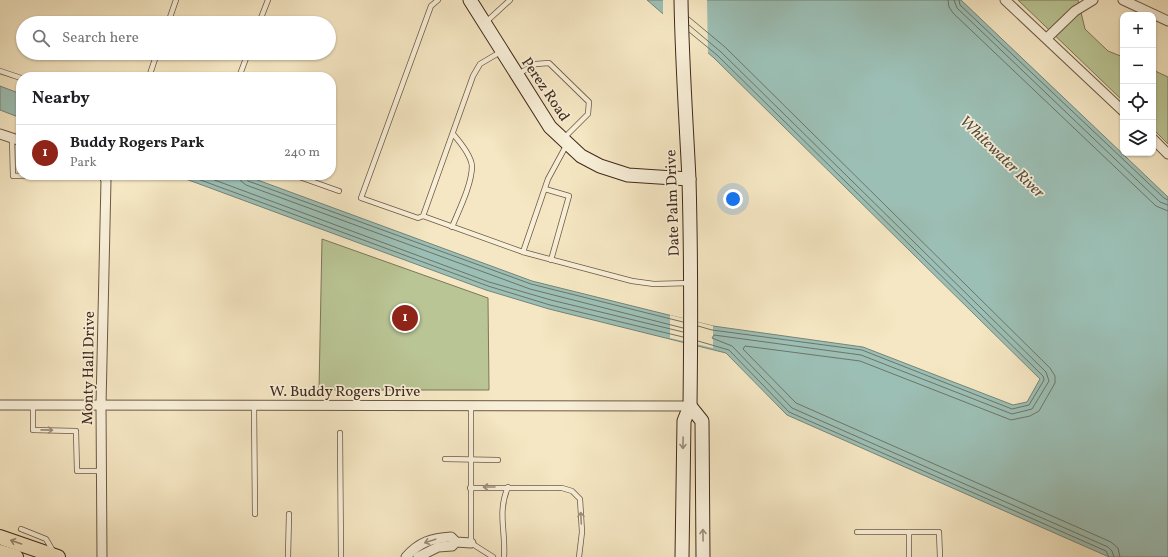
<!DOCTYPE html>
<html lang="en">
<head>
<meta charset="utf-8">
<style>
  body { margin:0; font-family:Vollkorn,serif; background:#f2f2f2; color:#202124 }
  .controls { position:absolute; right:12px; top:12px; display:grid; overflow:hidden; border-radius:8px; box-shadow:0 1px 3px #0004 }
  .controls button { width:36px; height:36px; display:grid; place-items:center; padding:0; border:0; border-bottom:1px solid #e0e0e0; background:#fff; color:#202124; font:20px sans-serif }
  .you { position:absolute; left:733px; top:199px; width:14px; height:14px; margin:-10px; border:3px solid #fff; border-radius:50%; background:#1a73e8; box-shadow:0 0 0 6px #1a73e833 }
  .badge { display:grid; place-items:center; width:26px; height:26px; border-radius:50%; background:#8f2418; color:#fff; font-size:13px; font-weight:700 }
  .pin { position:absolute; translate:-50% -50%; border:2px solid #fff; box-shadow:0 1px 4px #0006 }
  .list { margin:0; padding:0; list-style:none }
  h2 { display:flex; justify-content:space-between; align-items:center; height:52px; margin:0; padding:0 16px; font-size:17px }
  h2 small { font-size:13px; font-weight:400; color:#757577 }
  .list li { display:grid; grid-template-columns:26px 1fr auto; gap:12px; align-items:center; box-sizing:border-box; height:56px; padding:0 16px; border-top:1px solid #e0e0e0 }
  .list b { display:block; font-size:15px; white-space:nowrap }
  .list p { margin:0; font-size:13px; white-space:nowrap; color:#757577 }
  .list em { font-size:13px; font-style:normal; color:#757577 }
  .icon { flex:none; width:22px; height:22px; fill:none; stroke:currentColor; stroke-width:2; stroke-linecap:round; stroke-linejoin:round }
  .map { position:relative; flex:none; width:1168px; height:557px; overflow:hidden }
  .search { position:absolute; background:#fff; box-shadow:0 1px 3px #0004; left:16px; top:16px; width:320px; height:44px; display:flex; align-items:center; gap:10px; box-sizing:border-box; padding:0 14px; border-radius:22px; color:#757577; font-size:15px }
  .panel { position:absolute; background:#fff; box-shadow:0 1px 3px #0004; left:16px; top:72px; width:320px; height:108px; border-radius:16px }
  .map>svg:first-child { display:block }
</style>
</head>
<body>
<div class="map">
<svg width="1168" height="557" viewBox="0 0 1168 557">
  <rect width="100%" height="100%" fill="#f5e7c3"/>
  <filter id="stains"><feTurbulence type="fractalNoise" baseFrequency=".005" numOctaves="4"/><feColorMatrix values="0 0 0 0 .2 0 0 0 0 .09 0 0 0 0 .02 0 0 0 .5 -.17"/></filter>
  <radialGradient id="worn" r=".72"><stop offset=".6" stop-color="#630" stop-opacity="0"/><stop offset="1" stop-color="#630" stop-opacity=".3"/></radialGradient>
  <g fill="#bac595" stroke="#7d7658">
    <polygon points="1018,0 1078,0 1085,29 1108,51 1123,57 1123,101"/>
    <polygon points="1153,70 1168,77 1168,144 1153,129"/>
    <polygon points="322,239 488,298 489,390 319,390"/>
  </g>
  <g fill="#9cbfb5" stroke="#778377">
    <polygon points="647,0 961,0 1168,197 1168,557 1109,557 787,415 726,353 549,309 486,290 175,175 244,175 532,281 713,326 863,347 1013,405 1027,402 1040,379 714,58"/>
    <polygon points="0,86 21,94 21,118 0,110"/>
  </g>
  <g fill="#f5e7c3">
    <polygon points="663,0 707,0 708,56 663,18"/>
    <polygon points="670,315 713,326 713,348 670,338"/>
  </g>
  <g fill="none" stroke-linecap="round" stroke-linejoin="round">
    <g stroke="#6e7468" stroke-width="1">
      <polyline points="948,0 949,7 953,13 1156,206 1168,211"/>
      <polyline points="954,0 957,8 1160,202 1168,205"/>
      <polyline points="959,0 960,5 1164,198 1168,200"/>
      <polyline points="689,17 725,47 1050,368 1055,376 1055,383 1039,411 1030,416 1011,420 860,361 745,346 743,349 796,403 1111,542 1118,548 1120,557"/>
      <polyline points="689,25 721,52 1046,372 1049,381 1032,409 1012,414 861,355 714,335 712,338 732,346 792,408 1108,547 1112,551 1114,557"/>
      <polyline points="689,32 717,55 1043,376 1044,380 1029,405 1012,409 862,350 712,330 698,326"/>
      <polyline points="187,175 488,286 550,305 683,337"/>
      <polyline points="201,175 489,282 551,300 683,332"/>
      <polyline points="239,175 241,181 246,185 530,289 683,328"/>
      <polyline points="245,175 248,181 531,284 683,322"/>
      <polyline points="698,341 729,350 789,412 1106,551 1109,557"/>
    </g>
    <defs>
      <g id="service">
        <polyline points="438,0 431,6 361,198 418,218 423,216 473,76 480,64 502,51"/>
        <polyline points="486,22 510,0"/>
        <polyline points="168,23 176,0"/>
        <polyline points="259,23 268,0"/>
        <polyline points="0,71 21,78"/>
        <polyline points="518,74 536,64 549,63 589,102 588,114 564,138"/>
        <polyline points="149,77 157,53"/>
        <polyline points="239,77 248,53"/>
        <polyline points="12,138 13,176 38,175"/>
        <polyline points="567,144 548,179 523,252 632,281 654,284 690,283"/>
        <polyline points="294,175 339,191"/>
        <polyline points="545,189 569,196 551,260"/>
        <polyline points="423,216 523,252"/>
        <path d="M452 227C459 210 472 184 472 166 471 155 460 142 453 134"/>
        <polyline points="33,405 33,430 76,431 77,471 101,471"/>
        <polyline points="254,405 255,514"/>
        <polyline points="471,405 471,543 493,557"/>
        <polyline points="340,433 341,557"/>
        <polyline points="445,459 498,460"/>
        <polyline points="470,488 562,488 572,491 580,499 582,532 579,557"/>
        <polyline points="21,529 46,539 53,551"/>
        <polyline points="857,532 909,532"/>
        <polyline points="288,557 289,514"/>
        <path d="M504 557C506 531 497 513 508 487"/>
        <polyline points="909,557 909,532 939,532 940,557"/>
      </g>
      <g id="minor">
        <polyline points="1005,0 1123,111"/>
        <polyline points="1123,0 1168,21"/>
        <polyline points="1047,38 1075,11 1093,0"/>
        <polyline points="0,134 21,141"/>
        <polyline points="1153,139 1168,154"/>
        <polyline points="0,405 690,406"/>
        <polyline points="102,557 101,405 106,180 103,175"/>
        <path d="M406 557C419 542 432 538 451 537L456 542 471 543"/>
        <polyline points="418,557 438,547 452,546 456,542"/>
      </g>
      <g id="secondary">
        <polyline points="470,0 550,127 581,156 600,166 628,175 689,179"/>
        <path d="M681 0C682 60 686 119 689 179 691 254 691 330 690 406L684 421 682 557"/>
        <polyline points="690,406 702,421 703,557"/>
      </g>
      <g id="primary">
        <polyline points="0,537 58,557"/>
        <polyline points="0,552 16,557"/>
      </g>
    </defs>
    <use href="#service" stroke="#6d5844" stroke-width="6"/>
    <use href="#minor" stroke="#6d5844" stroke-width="11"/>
    <use href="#secondary" stroke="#40281a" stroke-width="15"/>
    <use href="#primary" stroke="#40281a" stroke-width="16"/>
    <use href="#service" stroke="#f8efd8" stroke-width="4.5"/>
    <use href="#minor" stroke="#f8efd8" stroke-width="9"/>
    <use href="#secondary" stroke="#f8efd8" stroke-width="13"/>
    <use href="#primary" stroke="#f5e7c3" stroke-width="14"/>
  </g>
  <defs><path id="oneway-shaft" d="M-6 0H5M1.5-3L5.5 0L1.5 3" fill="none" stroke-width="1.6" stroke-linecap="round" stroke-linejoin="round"/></defs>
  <g stroke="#9c8c79">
    <use href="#oneway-shaft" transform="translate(47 430) rotate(1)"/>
    <use href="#oneway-shaft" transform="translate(683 443) rotate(91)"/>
    <use href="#oneway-shaft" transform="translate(489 487) rotate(180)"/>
    <use href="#oneway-shaft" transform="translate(581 518) rotate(-93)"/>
    <use href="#oneway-shaft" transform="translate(703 535) rotate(-91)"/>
    <use href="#oneway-shaft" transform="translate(430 541) rotate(162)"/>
  </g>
  <use stroke="#9a886e" href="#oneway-shaft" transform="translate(16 542) rotate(-161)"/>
  <g text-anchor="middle" stroke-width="3.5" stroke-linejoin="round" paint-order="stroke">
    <g font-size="15" fill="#40281a" stroke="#f8efd8">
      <text transform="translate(546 89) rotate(56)" y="5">Perez Road</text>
      <text transform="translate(672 203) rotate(-92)" y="5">Date Palm Drive</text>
      <text transform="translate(88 368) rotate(-89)" y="5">Monty Hall Drive</text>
      <text x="345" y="396">W. Buddy Rogers Drive</text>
    </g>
    <g font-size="16" font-style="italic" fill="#574e41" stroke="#f8efd8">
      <text transform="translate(1003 156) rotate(44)" y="6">Whitewater River</text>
    </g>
  </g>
  <rect width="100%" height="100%" filter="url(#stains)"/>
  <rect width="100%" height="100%" fill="url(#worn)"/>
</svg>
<div class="controls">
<button>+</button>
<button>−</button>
<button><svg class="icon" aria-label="locate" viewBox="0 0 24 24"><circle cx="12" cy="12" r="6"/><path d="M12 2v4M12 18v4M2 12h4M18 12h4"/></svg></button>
<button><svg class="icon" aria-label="layers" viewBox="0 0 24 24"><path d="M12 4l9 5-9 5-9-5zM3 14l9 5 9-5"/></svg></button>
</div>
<div class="you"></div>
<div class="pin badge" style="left:405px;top:318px">1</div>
<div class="search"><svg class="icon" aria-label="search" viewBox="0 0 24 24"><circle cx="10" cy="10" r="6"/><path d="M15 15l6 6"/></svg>Search here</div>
<section class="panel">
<h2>Nearby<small></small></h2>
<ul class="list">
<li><span class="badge">1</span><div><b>Buddy Rogers Park</b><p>Park</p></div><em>240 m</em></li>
</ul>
</section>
</div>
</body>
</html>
